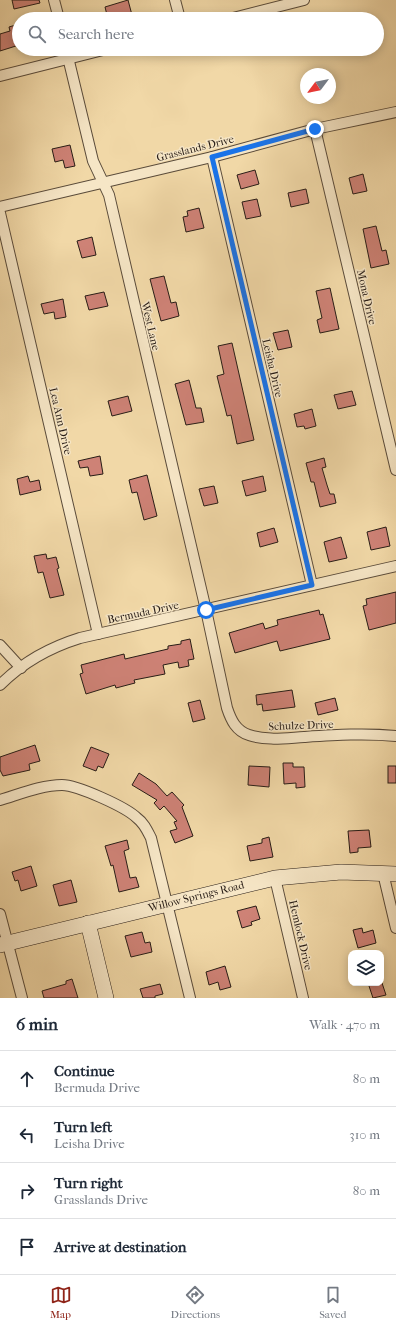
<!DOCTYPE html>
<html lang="en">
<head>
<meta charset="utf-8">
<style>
  body { margin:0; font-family:"IM FELL French Canon",serif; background:#f6f6f7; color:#1f2937 }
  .controls { position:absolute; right:12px; bottom:12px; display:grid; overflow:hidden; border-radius:8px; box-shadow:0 2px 10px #0003 }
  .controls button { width:36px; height:36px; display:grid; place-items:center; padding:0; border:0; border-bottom:1px solid #e0e1e3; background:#fff; color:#1f2937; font:20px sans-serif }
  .compass { position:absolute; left:300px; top:68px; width:36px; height:36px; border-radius:50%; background:#fff; box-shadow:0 2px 10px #0003; rotate:238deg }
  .stop { position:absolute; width:12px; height:12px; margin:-9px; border:3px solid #1a73e8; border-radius:50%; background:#fff }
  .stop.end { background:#1a73e8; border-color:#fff; box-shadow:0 1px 4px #0008 }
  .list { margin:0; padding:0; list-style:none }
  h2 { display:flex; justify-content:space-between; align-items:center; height:52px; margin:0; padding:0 16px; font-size:17px }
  h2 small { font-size:13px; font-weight:400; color:#747a83 }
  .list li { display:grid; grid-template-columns:26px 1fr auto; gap:12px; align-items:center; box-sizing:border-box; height:56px; padding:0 16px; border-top:1px solid #e0e1e3 }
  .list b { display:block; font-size:15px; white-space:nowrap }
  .list p { margin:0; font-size:13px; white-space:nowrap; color:#747a83 }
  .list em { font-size:13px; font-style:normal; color:#747a83 }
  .icon { flex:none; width:22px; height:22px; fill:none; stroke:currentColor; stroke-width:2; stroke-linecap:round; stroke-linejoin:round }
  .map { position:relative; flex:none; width:396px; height:998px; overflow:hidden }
  .search { position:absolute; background:#fff; box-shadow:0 2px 10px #0003; left:12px; right:12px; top:12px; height:44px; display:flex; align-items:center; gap:10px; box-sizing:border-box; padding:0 14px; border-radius:22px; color:#747a83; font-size:15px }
  .sheet { height:276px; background:#fff }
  nav { display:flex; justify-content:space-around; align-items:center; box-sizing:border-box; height:56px; border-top:1px solid #e0e1e3; background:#fff; font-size:11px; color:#747a83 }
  nav a { display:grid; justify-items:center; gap:2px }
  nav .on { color:#8f2418 }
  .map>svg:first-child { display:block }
</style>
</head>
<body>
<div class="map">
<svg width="396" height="998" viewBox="0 0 396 998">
  <rect width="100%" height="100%" fill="#f1d8a7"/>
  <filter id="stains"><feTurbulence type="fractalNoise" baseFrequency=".005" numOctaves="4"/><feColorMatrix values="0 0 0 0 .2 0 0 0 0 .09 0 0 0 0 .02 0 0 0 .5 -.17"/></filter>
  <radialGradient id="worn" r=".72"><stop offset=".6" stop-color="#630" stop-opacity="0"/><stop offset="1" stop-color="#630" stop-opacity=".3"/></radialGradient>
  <g fill="#ce8276" stroke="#271c16">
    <polygon points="12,0 39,0 40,3 14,9"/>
    <polygon points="128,0 132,15 125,17 125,19 108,19 105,7"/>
    <polygon points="19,24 19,45 0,51 0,34 10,31 9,27"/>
    <polygon points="70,145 75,166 65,168 63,160 55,162 52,149"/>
    <polygon points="255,170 259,184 241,189 237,175"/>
    <polygon points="363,174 367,191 353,194 349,178"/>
    <polygon points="306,189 309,203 291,207 288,193"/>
    <polygon points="257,199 261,216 246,219 242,202"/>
    <polygon points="199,208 204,228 186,232 183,217 188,216 187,211"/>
    <polygon points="376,226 382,251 386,250 389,264 371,268 363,229"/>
    <polygon points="92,237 96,255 82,258 77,241"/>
    <polygon points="164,276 171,303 176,302 179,316 161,321 150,279"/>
    <polygon points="330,288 339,329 320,333 317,320 322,318 316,291"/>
    <polygon points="104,292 108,306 89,310 85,296"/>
    <polygon points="63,299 66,317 55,319 54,312 44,314 41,304"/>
    <polygon points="288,330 292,347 278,350 273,333"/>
    <polygon points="232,343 254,440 237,444 231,415 227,416 217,376 224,374 218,346"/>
    <polygon points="189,380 196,408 201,408 204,422 186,425 175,384"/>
    <polygon points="352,391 356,405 338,409 334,395"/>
    <polygon points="128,396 132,411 112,416 108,401"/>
    <polygon points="312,409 316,426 305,429 304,426 297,427 294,414"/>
    <polygon points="100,456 103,474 90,476 88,467 80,468 78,461"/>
    <polygon points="324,458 326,467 322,468 327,485 330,494 334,494 336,503 320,507 314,482 311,482 306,463"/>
    <polygon points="147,475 157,516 144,520 137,492 132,493 129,480"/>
    <polygon points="28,476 30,482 39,480 41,490 20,495 17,479"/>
    <polygon points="263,476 266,491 246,496 242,481"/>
    <polygon points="214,486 218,503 204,506 199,489"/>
    <polygon points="386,527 390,546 371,550 367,532"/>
    <polygon points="274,528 278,542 260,547 257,533"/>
    <polygon points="341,537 347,558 329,562 324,542"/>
    <polygon points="46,554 47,559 56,557 59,568 57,569 64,595 50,598 43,572 38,573 34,556"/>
    <polygon points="396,592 396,623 369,630 363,606 367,605 366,599"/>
    <polygon points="319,610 320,615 323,614 330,639 280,651 277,641 235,653 229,633 263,623 265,629 278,625 277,620"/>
    <polygon points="190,639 194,659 188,660 189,666 179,668 178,662 163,665 165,674 134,680 135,683 116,688 115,685 86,694 80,674 83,673 81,665 124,654 125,659 168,649 168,646 181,644 181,641"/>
    <polygon points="292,690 295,707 263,711 262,704 257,705 256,695"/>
    <polygon points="335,698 338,710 318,715 315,703"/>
    <polygon points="200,700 205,719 193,722 188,703"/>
    <polygon points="35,745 40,761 29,764 30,770 3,776 0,770 0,757"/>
    <polygon points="91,747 109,754 103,768 98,766 96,771 83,766"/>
    <polygon points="283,763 293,763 293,767 304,767 305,787 296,788 296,783 284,784"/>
    <polygon points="249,766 270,767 269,787 248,785"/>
    <rect x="388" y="766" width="8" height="17"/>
    <polygon points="139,773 156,784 167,796 172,792 184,805 182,807 193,836 175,843 170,831 177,829 174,822 177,821 164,806 160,810 154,803 157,800 132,785"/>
    <polygon points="369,830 371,847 358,848 358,852 350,853 348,831"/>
    <polygon points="269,837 273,857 250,861 247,846 262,843 262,839"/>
    <polygon points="127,840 129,849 124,851 130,878 136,877 139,887 119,892 113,865 111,866 105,846"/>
    <polygon points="31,866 37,886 21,891 18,880 15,881 12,872"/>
    <polygon points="71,880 77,902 59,906 53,885"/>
    <polygon points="256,906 260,919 251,922 252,925 242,928 237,911"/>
    <polygon points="362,928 363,933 373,930 376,943 358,948 353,930"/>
    <polygon points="142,932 145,943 150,942 152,952 131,957 125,936"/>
    <polygon points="225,966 231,987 220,990 218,982 209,985 206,972"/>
    <polygon points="72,979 78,998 44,998 42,991 66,984 66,981"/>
    <polygon points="368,983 382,983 386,995 373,998"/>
    <polygon points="160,984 163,994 155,996 155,998 143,998 140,989"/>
  </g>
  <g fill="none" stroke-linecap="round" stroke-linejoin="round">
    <defs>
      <g id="street">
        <polyline points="54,0 59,19"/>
        <polyline points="175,0 180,19"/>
        <polyline points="229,19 304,0"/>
        <path d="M66 49 93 161 109 195 206 610 227 708C231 720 236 731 249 735 266 741 286 738 304 737 335 735 365 733 396 736"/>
        <polyline points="0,76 107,49"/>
        <polyline points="315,129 396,470"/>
        <polyline points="212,157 312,585"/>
        <polyline points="0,207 212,157 315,129 396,112"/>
        <polyline points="0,213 98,634"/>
        <polyline points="0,645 21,668"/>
        <path d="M0 685C22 663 51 647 80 638L396 566"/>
        <path d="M0 800C20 794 42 785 62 785 77 785 126 807 137 818 144 823 147 830 151 838L190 998"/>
        <polyline points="383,873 396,928"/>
        <polyline points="275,878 303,998"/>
        <polyline points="0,914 22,998"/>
      </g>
      <g id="secondary">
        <polyline points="88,923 106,998"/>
        <polyline points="0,945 275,878 341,872 396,874"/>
      </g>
    </defs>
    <use href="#street" stroke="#5a4b3a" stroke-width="12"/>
    <use href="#secondary" stroke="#271c16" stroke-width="16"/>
    <use href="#street" stroke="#f6e6c6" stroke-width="10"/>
    <use href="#secondary" stroke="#f6e6c6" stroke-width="15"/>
  </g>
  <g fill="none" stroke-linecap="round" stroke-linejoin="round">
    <polyline stroke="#1a73e8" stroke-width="5" points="206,610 312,585 212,157 315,129"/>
  </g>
  <g text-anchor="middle" stroke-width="3" stroke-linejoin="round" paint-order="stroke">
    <g font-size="11" fill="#271c16" stroke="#f6e6c6">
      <text transform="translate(195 148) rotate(-14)" y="4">Grasslands Drive</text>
      <text transform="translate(367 297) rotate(77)" y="4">Mona Drive</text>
      <text transform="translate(151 326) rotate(77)" y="4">West Lane</text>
      <text transform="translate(273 368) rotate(77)" y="4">Leisha Drive</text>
      <text transform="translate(61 421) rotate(77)" y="4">Lea Ann Drive</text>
      <text transform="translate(143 612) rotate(-12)" y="4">Bermuda Drive</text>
      <text transform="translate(301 725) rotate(-2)" y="4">Schulze Drive</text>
      <text transform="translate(196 896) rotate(-14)" y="4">Willow Springs Road</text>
      <text transform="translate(301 935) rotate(77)" y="4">Hemlock Drive</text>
    </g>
  </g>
  <rect width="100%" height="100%" filter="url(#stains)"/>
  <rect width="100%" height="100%" fill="url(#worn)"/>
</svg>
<div class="controls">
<button><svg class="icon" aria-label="layers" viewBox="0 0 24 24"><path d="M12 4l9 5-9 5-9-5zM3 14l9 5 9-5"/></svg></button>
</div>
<svg class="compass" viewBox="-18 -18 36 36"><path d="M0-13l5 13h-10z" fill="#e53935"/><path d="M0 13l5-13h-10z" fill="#747a83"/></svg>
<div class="stop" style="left:206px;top:610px"></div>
<div class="stop end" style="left:315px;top:129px"></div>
<div class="search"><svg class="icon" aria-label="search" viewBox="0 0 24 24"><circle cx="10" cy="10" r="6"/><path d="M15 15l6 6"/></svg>Search here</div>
</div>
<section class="sheet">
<h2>6 min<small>Walk · 470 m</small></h2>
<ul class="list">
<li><svg class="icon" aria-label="ahead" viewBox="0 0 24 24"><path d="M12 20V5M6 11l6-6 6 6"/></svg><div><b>Continue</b><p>Bermuda Drive</p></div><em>80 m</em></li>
<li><svg class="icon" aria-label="left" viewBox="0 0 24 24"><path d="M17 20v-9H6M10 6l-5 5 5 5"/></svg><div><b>Turn left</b><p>Leisha Drive</p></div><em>310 m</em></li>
<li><svg class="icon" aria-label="right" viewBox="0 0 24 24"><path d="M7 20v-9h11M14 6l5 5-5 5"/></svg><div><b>Turn right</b><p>Grasslands Drive</p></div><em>80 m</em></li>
<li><svg class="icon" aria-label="arrive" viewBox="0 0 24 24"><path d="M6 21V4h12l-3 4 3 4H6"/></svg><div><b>Arrive at destination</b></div></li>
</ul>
</section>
<nav>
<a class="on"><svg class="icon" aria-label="map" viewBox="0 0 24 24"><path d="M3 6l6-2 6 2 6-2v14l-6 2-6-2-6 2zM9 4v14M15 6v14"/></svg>Map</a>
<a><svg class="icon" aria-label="directions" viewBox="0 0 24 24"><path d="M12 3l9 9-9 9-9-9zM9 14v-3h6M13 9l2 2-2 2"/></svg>Directions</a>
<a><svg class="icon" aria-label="saved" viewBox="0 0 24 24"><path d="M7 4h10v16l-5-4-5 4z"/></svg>Saved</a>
</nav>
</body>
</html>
